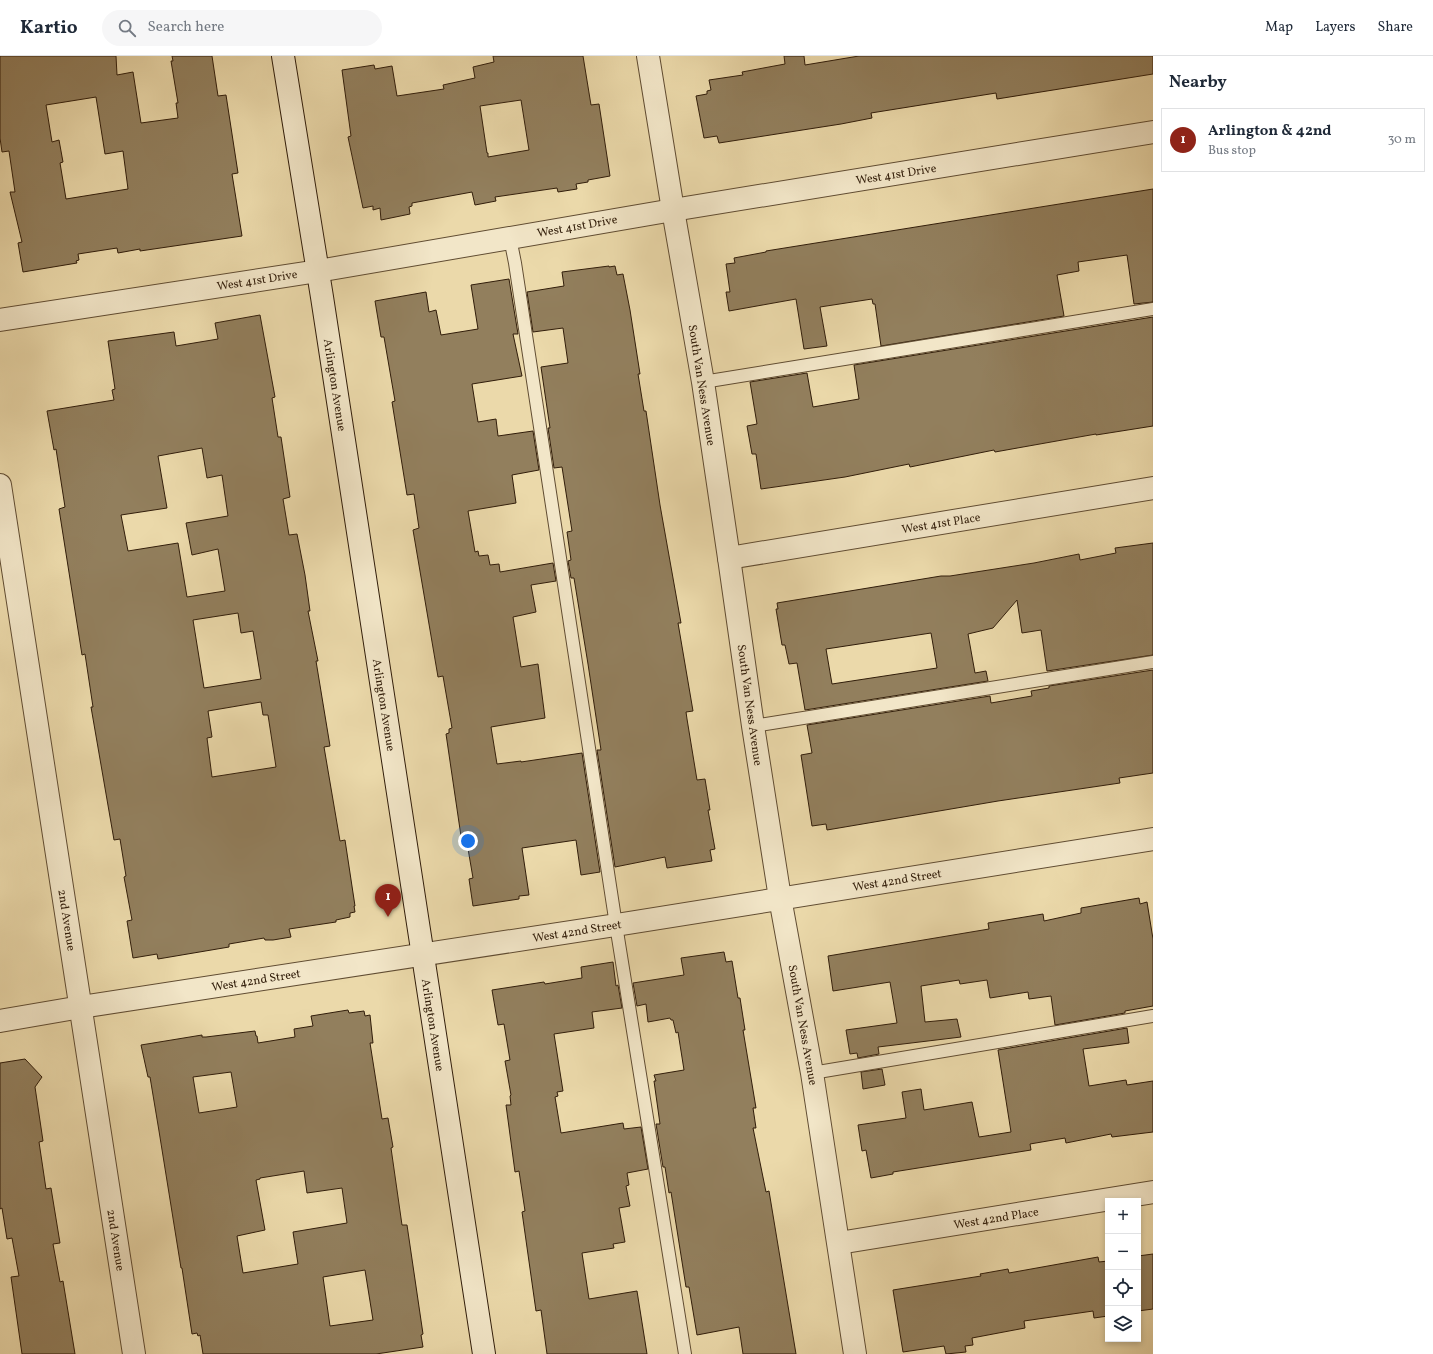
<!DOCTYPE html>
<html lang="en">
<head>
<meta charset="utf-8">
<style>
  body { margin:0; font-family:Vollkorn,serif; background:#f6f6f7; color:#1f2937 }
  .controls { position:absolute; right:12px; bottom:12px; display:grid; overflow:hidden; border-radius:0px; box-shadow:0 2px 6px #0003 }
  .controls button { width:36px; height:36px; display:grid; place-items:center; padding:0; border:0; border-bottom:1px solid #e0e1e3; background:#fff; color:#1f2937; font:20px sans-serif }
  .you { position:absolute; left:468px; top:785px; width:14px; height:14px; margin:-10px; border:3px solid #fff; border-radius:50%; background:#1a73e8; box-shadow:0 0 0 6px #1a73e833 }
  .badge { display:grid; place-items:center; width:26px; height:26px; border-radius:50%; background:#8f2418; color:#fff; font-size:13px; font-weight:700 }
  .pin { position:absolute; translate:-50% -33px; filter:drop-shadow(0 1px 2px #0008) }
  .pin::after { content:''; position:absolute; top:21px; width:14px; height:12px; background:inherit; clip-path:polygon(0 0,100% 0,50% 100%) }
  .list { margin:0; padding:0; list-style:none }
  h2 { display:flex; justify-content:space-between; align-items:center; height:52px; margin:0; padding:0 16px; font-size:17px }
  h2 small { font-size:13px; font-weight:400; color:#747a83 }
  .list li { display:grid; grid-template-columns:26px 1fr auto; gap:12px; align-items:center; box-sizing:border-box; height:64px; margin:0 8px 8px; padding:0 8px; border:1px solid #e0e1e3; border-radius:0px }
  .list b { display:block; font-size:15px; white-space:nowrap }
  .list p { margin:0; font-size:13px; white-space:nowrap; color:#747a83 }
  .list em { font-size:13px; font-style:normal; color:#747a83 }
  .icon { flex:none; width:22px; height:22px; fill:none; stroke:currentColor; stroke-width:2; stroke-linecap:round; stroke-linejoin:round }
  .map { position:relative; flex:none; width:1153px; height:1298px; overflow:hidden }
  header { display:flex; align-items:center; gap:24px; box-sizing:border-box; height:56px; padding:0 20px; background:#fff; border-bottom:1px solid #e0e1e3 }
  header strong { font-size:19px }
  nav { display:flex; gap:22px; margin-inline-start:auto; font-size:14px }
  .search { width:280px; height:36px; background:#f6f6f7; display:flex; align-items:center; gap:10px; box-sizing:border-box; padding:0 14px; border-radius:22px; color:#747a83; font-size:15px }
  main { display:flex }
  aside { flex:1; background:#fff }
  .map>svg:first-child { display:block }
</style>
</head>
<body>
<header>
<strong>Kartio</strong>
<div class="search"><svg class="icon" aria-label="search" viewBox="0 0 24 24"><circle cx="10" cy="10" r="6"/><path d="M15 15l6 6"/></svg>Search here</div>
<nav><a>Map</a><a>Layers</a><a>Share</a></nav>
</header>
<main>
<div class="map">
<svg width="1153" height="1298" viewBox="0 0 1153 1298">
  <rect width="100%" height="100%" fill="#ebd9aa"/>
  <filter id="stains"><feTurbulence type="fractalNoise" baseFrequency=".005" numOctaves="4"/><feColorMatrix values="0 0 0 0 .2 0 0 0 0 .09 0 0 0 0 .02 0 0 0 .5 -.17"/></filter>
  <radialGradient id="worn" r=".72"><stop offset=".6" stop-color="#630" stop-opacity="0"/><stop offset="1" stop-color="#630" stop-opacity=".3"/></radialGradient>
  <g fill="#927f5d" stroke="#311d0a" fill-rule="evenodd">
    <path d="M0 0H116L117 19 133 16 141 67 178 62 176 47H178L171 5H173L172 0H212L218 40 226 39 238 117 232 118 242 180 140 195V193L118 197 117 192 78 198 79 204 76 205 77 207 23 216 18 187 22 186 10 136H15L9 95 2 96 0 82ZM96 41 105 98 123 95 128 133 66 143 60 107 63 106 59 84 52 86 46 49Z"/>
    <path d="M493 0H583L591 49 599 48 610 120 588 124V126L576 128 577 133 558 136 557 132 495 141 496 145 475 149 472 136 412 147V150L409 151 410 158 381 164 380 152 373 154V150L363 152 348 81 351 80 342 14 374 9 375 13 392 10 397 40 444 33 443 29 475 22 473 11 494 6ZM521 44 529 94 488 101V97H487L480 50Z"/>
    <polygon points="784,0 804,0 805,9 859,0 1153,0 1153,18 997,43 996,37 871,57 872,62 841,68 719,87 717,80 704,82 696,40 707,38 707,35 711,34 709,24 743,19 742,16 785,8"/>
    <polygon points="1153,133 1153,246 1134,248 1127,199 1078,206 1079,215 1057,219 1064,260 881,290 875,248 873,248 872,243 820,251 827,290 804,293 796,243 729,255 726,236 730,236 726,208 735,207 734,202 766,196 766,195"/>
    <polygon points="609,210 609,211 615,210 617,219 623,218 630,254 640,318 638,318 644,355 646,355 660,449 681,567 678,567 693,655 686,656 687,663 697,724 705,723 710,754 708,754 715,793 710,794 712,805 667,812 665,801 615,811 597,694 601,694 588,608 574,522 571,522 568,505 571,504 567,476 572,475 562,411 554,412 548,372 550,372 541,311 568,307 563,272 533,276 527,236 564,230 562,216"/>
    <polygon points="509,223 518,278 513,278 522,320 472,328 478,366 496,363 498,380 533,375 539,414 512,419 516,447 468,455 475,496 478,495 479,500 488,499 490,509 499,508 500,516 553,507 556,525 531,529 536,556 513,561 521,611 538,608 545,662 491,671 497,708 521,705 521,706 582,697 600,816 581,819 576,784 522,792 529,839 519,840 519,843 473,850 469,823 473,822 467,787 462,787 446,678 449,677 449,673 452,672 443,620 438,621 413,474 419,472 414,438 407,439 392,346 395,345 384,281 381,281 375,245 426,236 429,256 436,254 441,279 478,273 471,229"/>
    <path d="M260 259 275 341 272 342 278 381H281L290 441 283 443 289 479 297 478 305 519 310 555H308L318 605H316L330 690 324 691 340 785 345 784 355 850H354L355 856 350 857V861L336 864V866L289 873 291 881 273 884H265L264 882 229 888V891L158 903 157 898 133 902 127 865 132 864 124 821 126 820 120 783 114 784 91 651H93L85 598 82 599 59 453 65 451 56 393 54 394 47 355 114 344 112 334 115 333 108 285 174 276 176 290 218 283 215 267ZM202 392 207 422 222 419 228 460 186 467 192 499 218 493 225 535 187 541 178 487 128 495 121 459 167 452 158 400ZM238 557 241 577 253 575 261 623 204 632 193 564ZM261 646 263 659H268L276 711 212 721 207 682 212 681 208 655Z"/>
    <polygon points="1153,261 1153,370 1096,379 1096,378 995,396 994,394 910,411 909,408 845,421 761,433 756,398 752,398 747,370 757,368 750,326 807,317 813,351 859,343 854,309"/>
    <path d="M1153 487V599L1047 615 1041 574 1022 577 1017 544 993 572 968 578 975 617 986 615 988 625 805 654 797 607 789 608 785 589H782L776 553H778L777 547 941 520H950L1034 507 1079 498 1080 504 1116 497 1115 492ZM931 577 937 612 832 628 826 593Z"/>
    <polygon points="1153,614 1153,717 1119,722 1120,727 998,745 827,774 826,768 812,770 801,699 812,697 807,669 990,640 991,647 1032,640 1031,635 1049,632 1049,630"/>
    <polygon points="1139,842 1140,848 1147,846 1153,883 1153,950 1125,955 1125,957 1055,969 1051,940 1029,943 1028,936 990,942 987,924 960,928 959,924 921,930 925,966 957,963 961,981 878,991 879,998 858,1002 857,997 850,998 846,974 897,967 890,926 833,935 828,900 989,873 988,867 1043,858 1044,865 1081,857 1081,852"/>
    <polygon points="724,896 726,906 732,905 738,942 740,942 745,974 743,974 756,1052 753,1052 756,1072 753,1072 766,1136 769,1135 796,1298 743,1298 739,1271 697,1279 689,1231 686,1231 671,1136 669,1137 665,1111 663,1111 656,1068 660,1068 654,1025 656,1025 654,1019 684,1014 678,976 676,977 673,964 671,964 670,962 648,966 646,948 637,950 633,927 684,919 681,902"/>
    <polygon points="613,906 616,930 618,929 622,952 592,956 594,972 554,978 563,1035 557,1036 558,1040 555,1041 561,1077 623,1067 624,1073 641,1071 648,1113 627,1117 629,1129 626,1130 630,1150 619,1152 625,1186 613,1188 614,1192 582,1197 589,1243 637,1235 647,1298 547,1298 541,1254 536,1255 522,1156 525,1155 519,1115 515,1116 506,1049 511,1049 510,1040 511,1039 505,1005 510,1004 504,968 498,969 492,934 544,926 545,928 582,922 581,911"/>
    <path d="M348 954 349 957 364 955 365 960 370 959 373 987H370L382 1063 388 1062 393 1091 391 1092 402 1169H407L423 1278 421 1279 423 1291 376 1298H203L200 1279 198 1280 197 1277 192 1278 182 1212H181L159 1075 150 1021H148L141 989 202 979V981H206L255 975 256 980H257L258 987 295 981 294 973 313 970 311 960ZM231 1016 237 1051 199 1057 193 1021ZM304 1115 307 1137 342 1132 347 1167 293 1176 298 1208 243 1217 237 1180 265 1174 256 1124 260 1123V1122ZM365 1214 373 1264 330 1270 323 1221Z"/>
    <polygon points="1127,972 1129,987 1083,993 1089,1030 1126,1024 1127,1029 1153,1025 1153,1076 1112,1081 1111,1078 1066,1087 1065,1082 1030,1088 1031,1094 893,1116 893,1118 871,1122 866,1094 862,1095 858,1069 906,1062 902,1036 921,1033 924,1054 972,1046 979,1081 1011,1076 998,994"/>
    <polygon points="25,1003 42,1021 35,1031 43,1085 39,1086 46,1133 51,1132 60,1187 53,1188 60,1226 63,1225 75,1298 22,1298 11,1221 19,1220 12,1182 7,1183 2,1152 0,1153 0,1007"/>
    <polygon points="882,1013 885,1029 863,1033 861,1016"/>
    <polygon points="1153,1198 1153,1253 1138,1255 1138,1200"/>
    <polygon points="1098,1201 1099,1206 1108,1205 1108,1260 1094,1262 1093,1255 1024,1265 1025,1272 972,1282 973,1289 965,1290 966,1296 946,1298 944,1290 903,1296 893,1234 981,1220 980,1218 1008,1213 1009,1217"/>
  </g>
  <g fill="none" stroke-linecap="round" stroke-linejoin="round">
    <defs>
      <g id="lane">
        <polyline points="510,182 515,207 616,869 685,1298"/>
        <polyline points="703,326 1153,253"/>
        <polyline points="753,670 1153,606"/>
        <polyline points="812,1017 1153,960"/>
      </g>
      <g id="street">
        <polyline points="648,0 673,154 703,326 729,502 753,670 780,842 812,1017 855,1298"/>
        <polyline points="0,264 318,215 673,154 1153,76"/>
        <polyline points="0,429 134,1298"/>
        <polyline points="729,502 1153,432"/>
        <polyline points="0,965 81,951 616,869 1153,783"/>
        <polyline points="839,1187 1153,1136"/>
      </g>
      <polyline id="secondary" points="283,0 322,241 484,1298"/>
    </defs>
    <use href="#lane" stroke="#604c32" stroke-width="14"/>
    <use href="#street" stroke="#604c32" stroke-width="24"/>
    <use href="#secondary" stroke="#311d0a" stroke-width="24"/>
    <use href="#lane" stroke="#f2e6c8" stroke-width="12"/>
    <use href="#street" stroke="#f2e6c8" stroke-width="22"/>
    <use href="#secondary" stroke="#f2e6c8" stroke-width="22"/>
  </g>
  <g text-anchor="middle" stroke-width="3" stroke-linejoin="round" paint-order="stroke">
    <g font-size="12" fill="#311d0a" stroke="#f2e6c8">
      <text transform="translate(896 118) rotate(-9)" y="4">West 41st Drive</text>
      <text transform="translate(577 170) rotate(-10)" y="4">West 41st Drive</text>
      <text transform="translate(257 224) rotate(-9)" y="4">West 41st Drive</text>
      <text transform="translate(335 329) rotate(81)" y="4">Arlington Avenue</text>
      <text transform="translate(702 329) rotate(81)" y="4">South Van Ness Avenue</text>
      <text transform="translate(941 467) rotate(-9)" y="4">West 41st Place</text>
      <text transform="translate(384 649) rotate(81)" y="4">Arlington Avenue</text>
      <text transform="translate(750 649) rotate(82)" y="4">South Van Ness Avenue</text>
      <text transform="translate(897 824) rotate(-9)" y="4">West 42nd Street</text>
      <text transform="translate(67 864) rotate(81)" y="4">2nd Avenue</text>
      <text transform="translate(577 875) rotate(-9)" y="4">West 42nd Street</text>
      <text transform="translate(256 924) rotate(-9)" y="4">West 42nd Street</text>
      <text transform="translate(433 969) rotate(81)" y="4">Arlington Avenue</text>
      <text transform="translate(803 969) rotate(80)" y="4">South Van Ness Avenue</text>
      <text transform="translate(996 1162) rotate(-9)" y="4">West 42nd Place</text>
      <text transform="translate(116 1184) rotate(81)" y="4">2nd Avenue</text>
    </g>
  </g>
  <rect width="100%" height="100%" filter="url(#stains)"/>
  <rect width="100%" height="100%" fill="url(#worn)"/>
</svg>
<div class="controls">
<button>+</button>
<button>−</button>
<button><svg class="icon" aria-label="locate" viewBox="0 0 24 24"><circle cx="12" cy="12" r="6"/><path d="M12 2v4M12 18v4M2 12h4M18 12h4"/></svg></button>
<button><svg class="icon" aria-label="layers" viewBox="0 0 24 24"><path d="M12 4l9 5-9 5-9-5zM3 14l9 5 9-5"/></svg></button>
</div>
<div class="you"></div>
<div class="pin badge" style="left:388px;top:861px">1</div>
</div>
<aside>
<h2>Nearby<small></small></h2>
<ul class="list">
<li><span class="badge">1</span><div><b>Arlington &amp; 42nd</b><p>Bus stop</p></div><em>30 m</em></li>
</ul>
</aside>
</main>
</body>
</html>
